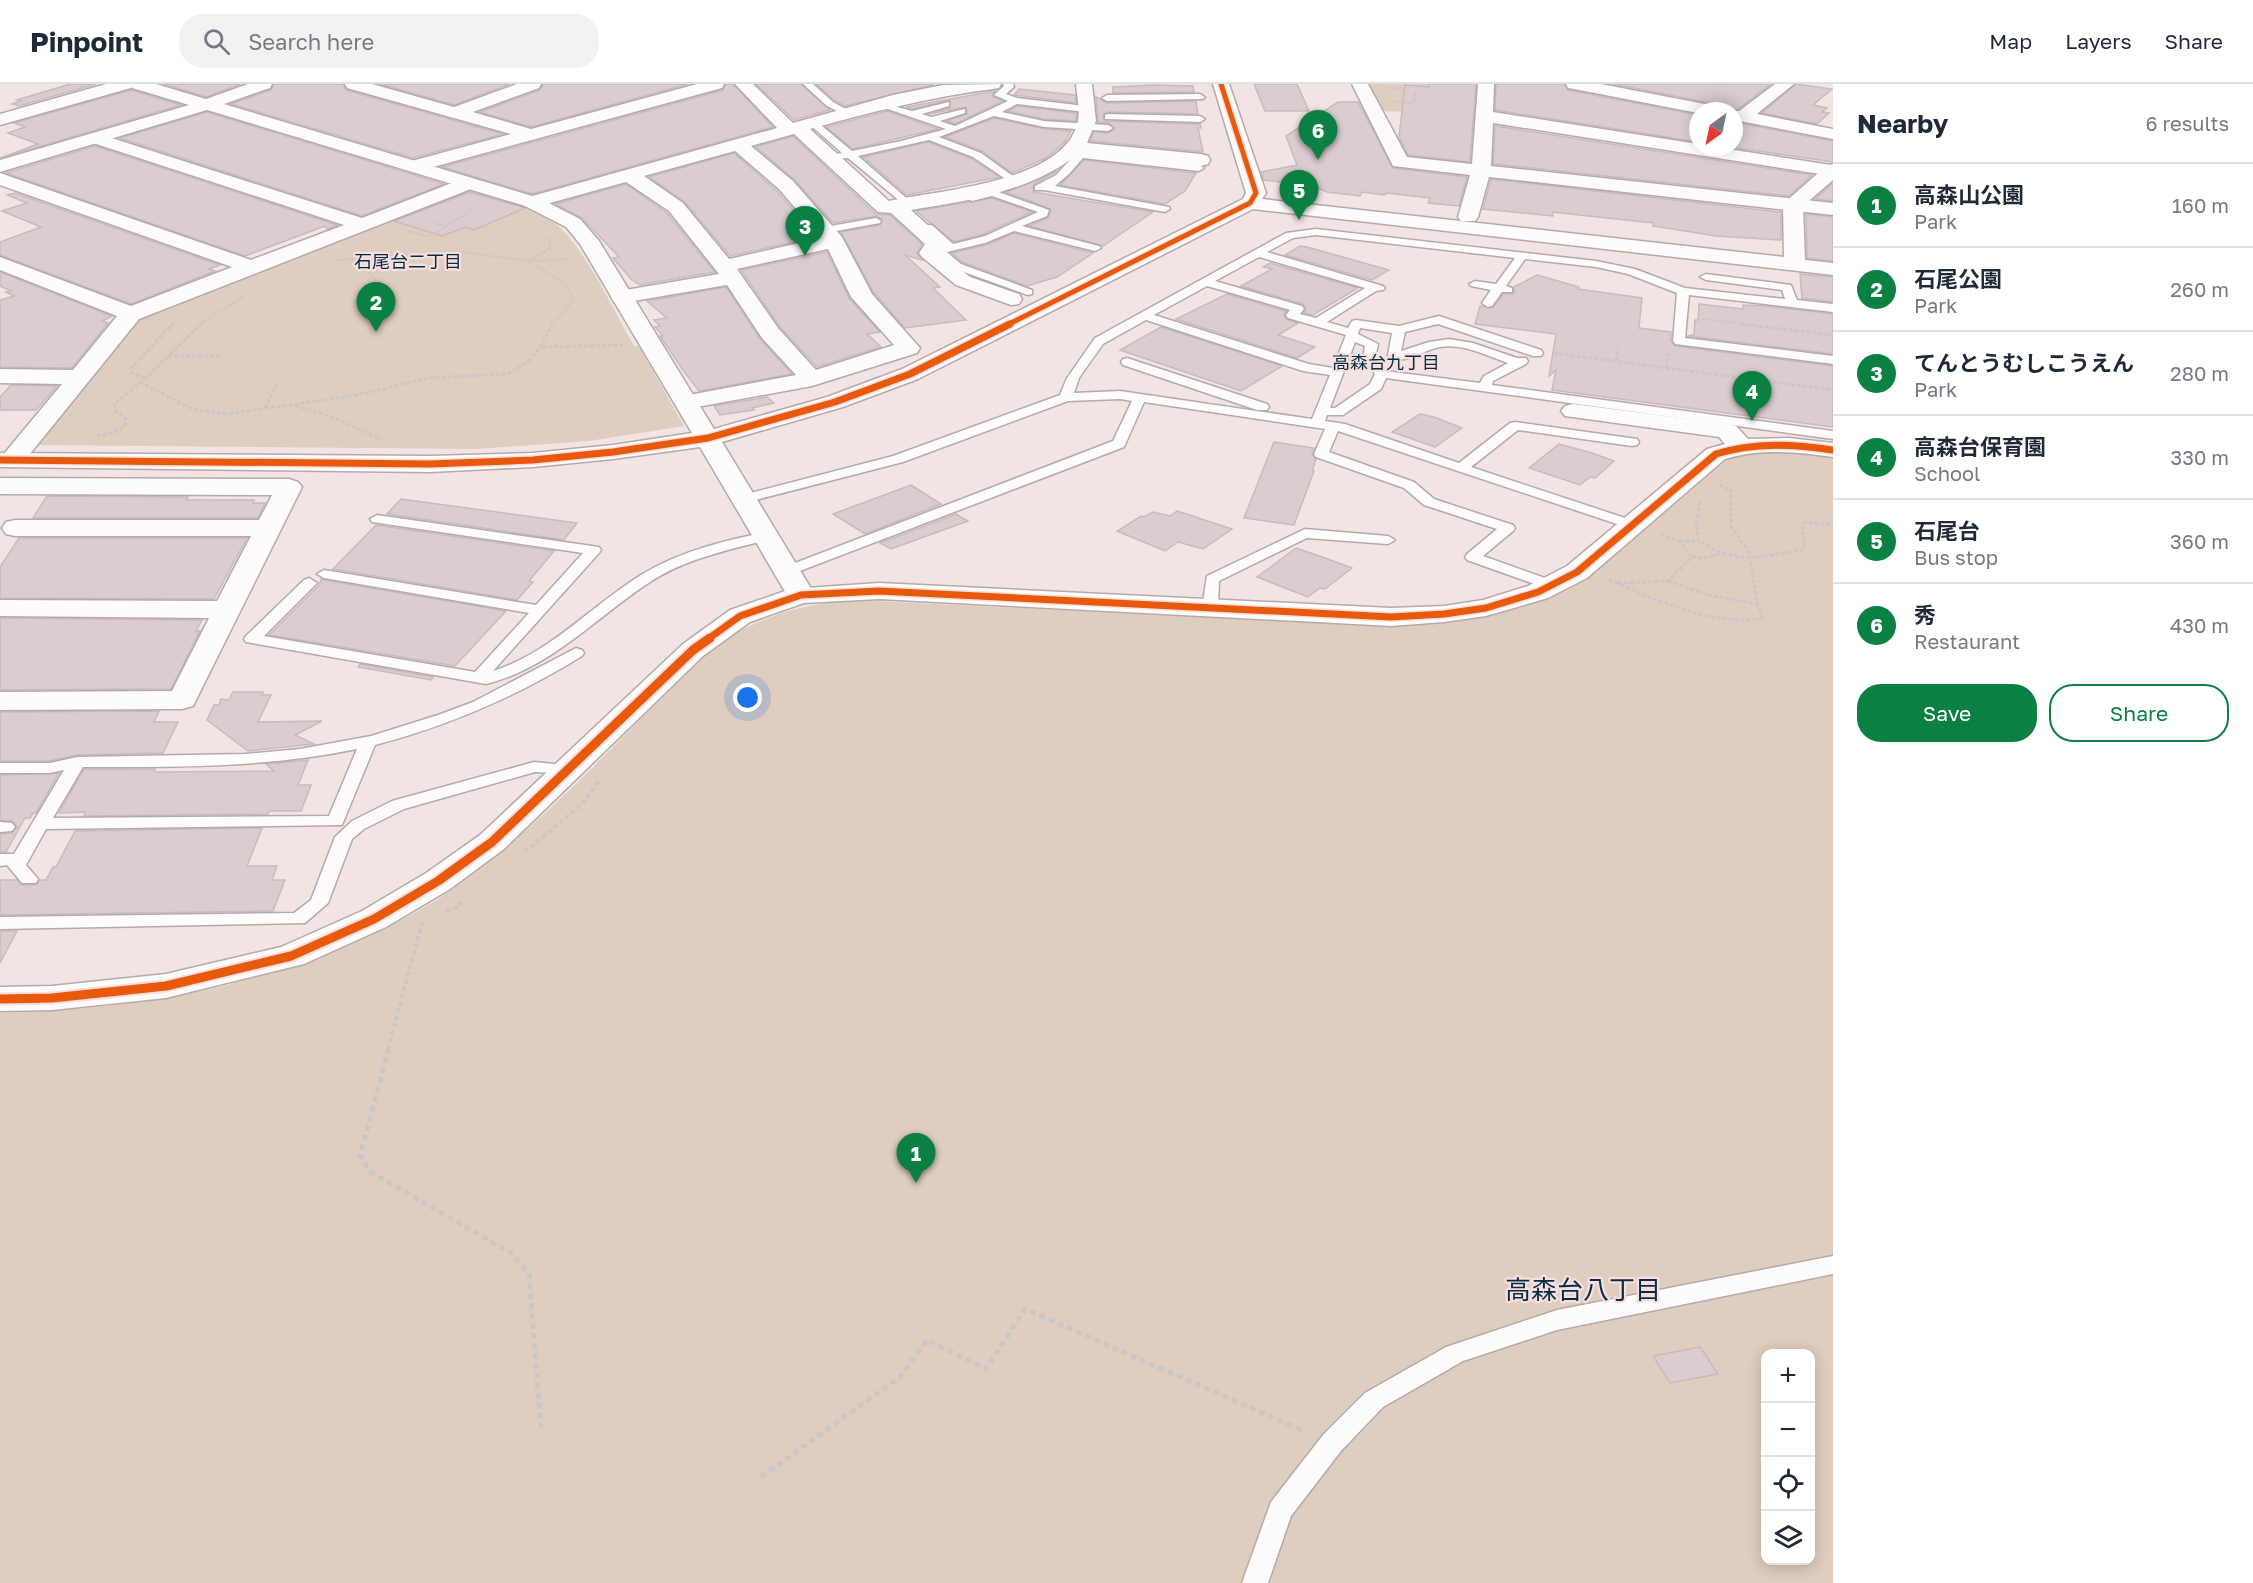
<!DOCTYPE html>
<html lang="en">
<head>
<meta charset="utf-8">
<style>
  body { margin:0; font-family:"Golos Text","Noto Sans JP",sans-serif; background:#f2f2f3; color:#1f2937 }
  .controls { position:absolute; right:18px; bottom:18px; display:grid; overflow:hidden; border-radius:12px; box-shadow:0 3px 15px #0003 }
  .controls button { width:54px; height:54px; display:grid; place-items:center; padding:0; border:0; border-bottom:2px solid #e0e1e3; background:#fff; color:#1f2937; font:30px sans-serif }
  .compass { position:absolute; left:1689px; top:18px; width:54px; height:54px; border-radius:50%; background:#fff; box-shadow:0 3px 15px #0003; rotate:213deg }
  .you { position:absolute; left:748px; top:614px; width:21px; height:21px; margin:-15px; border:4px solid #fff; border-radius:50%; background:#1a73e8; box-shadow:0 0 0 9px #1a73e833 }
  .badge { display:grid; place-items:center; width:39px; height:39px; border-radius:50%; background:#0b8043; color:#fff; font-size:20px; font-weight:700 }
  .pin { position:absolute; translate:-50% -50px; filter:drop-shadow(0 2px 3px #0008) }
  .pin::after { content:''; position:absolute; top:32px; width:21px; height:18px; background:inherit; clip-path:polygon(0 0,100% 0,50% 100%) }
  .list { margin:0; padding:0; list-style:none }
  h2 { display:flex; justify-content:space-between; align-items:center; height:78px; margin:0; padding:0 24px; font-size:26px }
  h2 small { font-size:20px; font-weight:400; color:#747a83 }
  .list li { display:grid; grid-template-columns:39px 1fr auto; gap:18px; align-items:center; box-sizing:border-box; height:84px; padding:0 24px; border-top:2px solid #e0e1e3 }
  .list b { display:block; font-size:22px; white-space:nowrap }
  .list p { margin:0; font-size:20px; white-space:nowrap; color:#747a83 }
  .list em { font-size:20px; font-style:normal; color:#747a83 }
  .actions { display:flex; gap:12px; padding:18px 24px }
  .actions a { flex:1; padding:14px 0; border:2px solid #0b8043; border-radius:24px; text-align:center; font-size:21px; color:#0b8043 }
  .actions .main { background:#0b8043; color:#fff }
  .icon { flex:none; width:33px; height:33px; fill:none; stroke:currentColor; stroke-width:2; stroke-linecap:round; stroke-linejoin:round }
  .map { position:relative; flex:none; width:1833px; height:1499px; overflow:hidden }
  header { display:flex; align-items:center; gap:36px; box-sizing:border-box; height:84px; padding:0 30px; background:#fff; border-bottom:2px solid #e0e1e3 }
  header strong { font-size:28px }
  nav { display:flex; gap:33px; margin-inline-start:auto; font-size:21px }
  .search { width:420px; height:54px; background:#f2f2f3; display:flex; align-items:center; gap:15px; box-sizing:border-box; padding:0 21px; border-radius:24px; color:#747a83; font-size:22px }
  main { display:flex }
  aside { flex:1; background:#fff }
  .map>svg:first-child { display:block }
</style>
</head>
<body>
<header>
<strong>Pinpoint</strong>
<div class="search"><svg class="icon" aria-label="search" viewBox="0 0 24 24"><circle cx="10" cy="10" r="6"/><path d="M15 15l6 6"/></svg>Search here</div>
<nav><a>Map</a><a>Layers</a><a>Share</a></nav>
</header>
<main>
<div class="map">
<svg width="1833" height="1499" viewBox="0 0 1833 1499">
  <rect width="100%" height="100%" fill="#f3e4e4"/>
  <g fill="#dfcdbf" fill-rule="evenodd">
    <polygon points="1366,0 1479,0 1477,30 1381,27"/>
    <path d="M465 105C495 114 527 120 553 138 582 158 615 229 634 262H639L684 342 589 357 476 365 34 361 137 234Z"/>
    <path d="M1776 366 1833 372V1499H0V929C73 927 144 920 216 904 252 895 288 881 323 868 369 851 417 832 457 802 548 736 625 649 704 570 751 535 795 521 852 516L1394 542C1465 536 1526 530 1590 493L1729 374 1740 370ZM1766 1270H1810V1476H1766Z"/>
  </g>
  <g fill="#dacccf" stroke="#c8babd" stroke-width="1.5">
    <polygon points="70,0 96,0 19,22 12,20 21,17 17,16"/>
    <polygon points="164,0 241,0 206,13"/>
    <polygon points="274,0 343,0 346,6 503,50 413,74 231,20 271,6"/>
    <polygon points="380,0 510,0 454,21"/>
    <polygon points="543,0 688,0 531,43 480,28 540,6"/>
    <polygon points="726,0 733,0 773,43 532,110 442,83 723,6"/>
    <polygon points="756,0 801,0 830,26 794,36"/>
    <polygon points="816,0 931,0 933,1 845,22 834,16"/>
    <polygon points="1254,0 1297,0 1309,27 1265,27"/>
    <polygon points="1429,0 1476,0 1470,78 1408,71 1399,53 1405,1 1429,3"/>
    <polygon points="1496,0 1564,0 1568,6 1698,31 1698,58 1495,26"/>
    <polygon points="1613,0 1771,0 1738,25 1732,27 1726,27 1721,21"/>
    <polygon points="1796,0 1832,5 1813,21 1827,24 1822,28 1829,29 1817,40 1762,29"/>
    <polygon points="1153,1 1193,2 1194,8 1113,9 1113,3"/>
    <polygon points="1019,5 1075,11 1076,19 1014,11"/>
    <polygon points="131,6 181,21 0,74 38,60 8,49 25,43 14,39"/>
    <polygon points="995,7 992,12 1003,17 955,40 947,37 967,30 966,23 929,30 950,24 950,16 912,25 906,23"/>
    <polygon points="1096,13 1107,19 1196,17 1198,30 1108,28 1103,30 1103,35 1105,37 1200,40 1201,44 1198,44 1203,68 1090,57 1094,48 1108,49 1115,45 1109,39 1098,38"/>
    <polygon points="1338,18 1358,18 1393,84 1467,93 1459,122 1428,119 1430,114 1386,109 1385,111 1362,108 1360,112 1327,108 1313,102 1264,96 1261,88 1297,81 1286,52"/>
    <polygon points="1017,22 1076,29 1076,37 1044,35 1008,27"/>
    <polygon points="887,27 938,45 853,65 826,43"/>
    <polygon points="207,28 444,100 362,132 120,54"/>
    <polygon points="994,34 1044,45 1071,47 1064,59 1046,74 1012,89 982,67 945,53"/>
    <polygon points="1734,38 1833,57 1833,78 1730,63 1734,63"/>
    <polygon points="1495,42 1812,91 1789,112 1493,80"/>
    <polygon points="793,52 876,130 890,131 922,160 917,169 922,176 905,171 940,203 933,204 966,236 905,244 874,209 841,148 880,141 882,135 876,132 833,139 794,95 756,63"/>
    <polygon points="929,58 972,75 999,93 907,111 863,73"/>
    <polygon points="95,62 337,141 327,145 325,142 245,172 6,89"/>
    <polygon points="734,69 777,107 817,153 730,172 685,118 649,93"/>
    <polygon points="1084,76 1196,89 1185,107 1165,120 1060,101"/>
    <polygon points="1057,87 1034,100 1033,108 1153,128 1103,162 1029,142 1048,134 1051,125 1006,108"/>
    <polygon points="1491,95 1781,128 1781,156 1716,152 1653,142 1654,139 1588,132 1553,128 1553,132 1483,125"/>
    <polygon points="1833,99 1833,117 1815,115"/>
    <polygon points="626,100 667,129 715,188 640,201 631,195 613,174 619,173 582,134 555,120"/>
    <polygon points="470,108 525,124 474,146 466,143 442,152 394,137"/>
    <polygon points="15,109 220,181 209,185 215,187 131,220 0,171 0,158 41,143 2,127 27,119 7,111"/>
    <polygon points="992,114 1032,128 984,150 954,158 916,127"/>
    <polygon points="1806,130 1833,133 1833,177 1807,174"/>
    <polygon points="1014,149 1093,169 1057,193 1027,202 962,178 952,169 986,161"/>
    <polygon points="1300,162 1307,163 1389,186 1372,196 1285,171"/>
    <polygon points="827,168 849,214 880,248 867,250 881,263 817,283 780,243 741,186"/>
    <polygon points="1270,179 1358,204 1313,231 1304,229 1306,225 1303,220 1241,202 1272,185 1263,183"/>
    <polygon points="0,188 112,232 102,237 108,239 72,284 0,283 0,216 14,212 6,208 11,207 0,202"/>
    <polygon points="1800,190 1833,193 1833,218 1802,214"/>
    <polygon points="1537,191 1579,203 1578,205 1642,214 1639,244 1671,248 1671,257 1675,262 1833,282 1833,343 1552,306 1556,286 1549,292 1556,250 1475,240 1480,222 1493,224 1503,210 1514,210 1514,203"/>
    <polygon points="726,203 760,255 792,290 699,307 683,286 660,252 663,252 655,243 660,242 654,236 667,234 647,217"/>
    <polygon points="1227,210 1286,227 1284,231 1286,235 1298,239 1278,251 1315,263 1297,274 1176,235"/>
    <polygon points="1699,220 1743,225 1743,221 1766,222 1833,230 1833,270 1687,252 1694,251 1695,236 1698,236"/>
    <polygon points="1161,243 1282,282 1241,307 1120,266"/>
    <polygon points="11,301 57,302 36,326 0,326 0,313"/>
    <polygon points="767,313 774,319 752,324 754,326 720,331 714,322"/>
    <polygon points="1420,330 1434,333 1462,344 1435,363 1392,348"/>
    <polygon points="1274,358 1314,364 1312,371 1316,375 1312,387 1314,387 1294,441 1244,434"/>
    <polygon points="1559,360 1592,369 1614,377 1595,394 1590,393 1580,401 1529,384"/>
    <polygon points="911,401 941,420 865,450 833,430"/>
    <polygon points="47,412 188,413 186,416 254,416 253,419 265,419 258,434 33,434"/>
    <polygon points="401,415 577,439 564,456 387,430"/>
    <polygon points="1177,427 1232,445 1203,465 1178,458 1165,467 1117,447 1141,432 1144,433 1153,428 1170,432"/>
    <polygon points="956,430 968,437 891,465 880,459"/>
    <polygon points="376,441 554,467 529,497 533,498 517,516 333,485"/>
    <polygon points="19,454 247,454 214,515 0,514 0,483"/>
    <polygon points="1296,464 1325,474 1352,484 1325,505 1320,504 1308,513 1257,493"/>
    <polygon points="321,495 324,496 506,527 455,582 269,551 319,501"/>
    <polygon points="0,534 202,536 196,547 200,547 171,605 0,606"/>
    <polygon points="360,580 433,593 431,596 358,583"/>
    <polygon points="233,608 263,608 262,611 271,611 258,638 322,637 295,651 314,660 248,667 207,636 214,621 219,621 221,615 229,616"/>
    <polygon points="159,627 154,638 178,638 163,669 77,671 50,677 0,677 0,628"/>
    <polygon points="308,676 298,701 311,701 301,727 269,727 268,730 84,732 85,728 59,729 84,685 155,685 154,688 274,687 266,680"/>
    <polygon points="59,689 36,729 33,729 30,734 25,734 6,768 0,768 0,750 12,749 17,743 12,737 0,736 0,691"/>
    <polygon points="262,744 247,782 277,782 272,796 285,796 273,827 0,831 0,796 17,796 22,801 36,801 40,796 46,796 53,783 56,783 75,747"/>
    <polygon points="0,847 17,847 0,879"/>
    <polygon points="1700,1263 1718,1290 1670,1299 1653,1272"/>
  </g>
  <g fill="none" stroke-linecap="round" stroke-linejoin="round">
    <defs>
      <g id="service">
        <polygon points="803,0 813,0 833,18 853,29 845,31 827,22"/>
        <polygon points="1003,0 1013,0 1014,3 1006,10 1017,14 1085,22 1090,25 1085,28 1017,20 1002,28 1044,37 1108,41 1113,44 1108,47 1044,43 994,32 939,53 981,69 1017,95 1017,99 1013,100 973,73 929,56 858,72 911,118 912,120 907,123 848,74 826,76 826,72 842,69 808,39 816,37 852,67 901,57 946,45 879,22 879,18 912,27 949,18 949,22 922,30 931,33 965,25 965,29 940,37 955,42 1008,17 994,11 1004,2"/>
        <polygon points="1200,10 1205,13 1203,15 1107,17 1102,14 1107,11"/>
        <polygon points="1108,30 1200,32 1205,35 1200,38 1105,35 1105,31"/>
        <polygon points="1087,61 1092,64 1088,69 1199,81 1204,84 1199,87 1083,74 1069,90 1055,102 1169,123 1170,125 1165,128 1044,106 1035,106 1035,102 1056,91 1083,62"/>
        <polygon points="993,106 1049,126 1047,132 1022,142 1099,162 1101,164 1095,167 1014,147 985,159 947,168 961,180 1032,206 1032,210 1028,211 953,184 934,168 942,162 924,145 924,141 932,141 953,160 985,152 1038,128 992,112 972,117 967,114"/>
        <polygon points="876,134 881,137 880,139 825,149 820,146 825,143"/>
        <path d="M1316 145 1596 177 1635 185 1685 204 1785 215 1782 206 1706 196 1700 193 1706 190 1791 201 1797 216 1833 220V228L1689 211 1685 254 1833 272V280L1675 260 1673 257 1677 209 1628 190 1596 183 1525 175 1506 202 1512 204V208H1502L1492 222 1488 223 1482 219 1491 206 1471 202 1469 200 1475 197 1496 200 1515 174 1316 151 1293 154 1267 168 1383 202 1385 204 1383 206 1376 207 1327 238 1348 244 1352 237 1356 236 1399 242 1439 232 1541 266 1543 269 1541 272H1533L1438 240 1405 248 1401 267 1429 258 1449 255 1473 259 1517 274H1526L1528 277 1526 280 1493 297 1492 301 1833 347V355L1386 294 1381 305 1343 331H1327L1325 337 1345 340 1459 379 1510 339 1515 338 1637 355 1639 358 1637 361 1632 362 1518 346 1471 383 1637 438 1639 441 1637 444 1632 445 1338 347 1329 368 1414 398 1434 415 1513 441 1515 444 1513 447 1483 472 1556 498 1559 501 1551 506 1467 476 1465 473 1467 470 1497 445 1424 421 1404 404 1316 373 1314 370 1325 345 1144 318 1124 363 792 490 787 491 780 487 782 484 1113 357 1132 317 1120 315 1068 317 903 378 744 419 737 415 739 412 893 372 1060 311 1067 294 1095 254 1286 149ZM1259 173 1365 204 1316 234 1300 230 1304 225 1302 222 1215 197ZM1207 202 1290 226 1286 231 1288 234 1346 251 1333 284 1309 280 1154 231ZM1146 236 1303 287 1330 291 1312 335 1120 307 1074 309 1079 294 1103 260ZM1360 244 1392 249 1388 271C1402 284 1425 265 1440 263 1463 259 1487 272 1508 279L1484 292 1480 299 1385 287 1375 274 1378 260 1358 250ZM1355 258 1365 262 1363 274 1375 290 1370 300 1335 324H1330Z"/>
        <polygon points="1127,274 1267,320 1269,323 1267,326 1257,326 1123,281 1121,278 1123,275"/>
        <path d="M377 431 599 463 601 466 599 469 493 587C550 569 591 522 641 491 680 467 723 457 766 448L773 452 771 455C729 466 687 474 650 498 595 534 551 584 486 600L246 558 244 555 246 552 304 496 309 494 317 499 264 552 475 588 529 529 324 494 317 490 324 486 536 521 583 469 372 438 370 435Z"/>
        <polygon points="1305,445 1388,452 1395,456 1388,460 1307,454 1219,497 1218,524 1210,529 1205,527 1202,524 1207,492"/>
        <path d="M576 564 582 566 584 569 582 572C517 612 449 642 375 661L342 741 46 745 26 781 38 795 36 799H22L7 781 0 782V770H14L64 686 50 689H0V679H50L77 673 245 670 300 665 371 652 438 631 473 618ZM357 665 329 732 53 734 83 683C175 683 266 684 357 665Z"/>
        <polygon points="534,678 574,682 577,686 574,690 535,688 404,725 364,745 352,755 328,819 305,839 0,845 0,833 294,829 311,816 335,753 352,737 392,717"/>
        <polygon points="0,738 12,739 15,743 12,747 0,748"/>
        <polygon points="1833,1172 1833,1190 1557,1246 1463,1277 1383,1323 1341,1367 1291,1432 1268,1499 1242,1499 1271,1418 1323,1351 1365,1309 1446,1263 1557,1226"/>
      </g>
      <g id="minor">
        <polygon points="106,0 133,0 131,4 0,41 0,30"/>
        <polygon points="345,0 372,0 454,23 517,0 541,0 539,4 473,28 531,45 697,0 724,0 722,4 415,88 408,86 406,82 408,78 511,50 347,4"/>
        <path d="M735 0H753L793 39 893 11 943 1 1001 0 999 4 993 5C930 13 871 28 810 45L889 117C938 106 1060 99 1077 41 1081 28 1077 13 1076 0H1092L1096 37 1087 59 1201 70 1208 72 1210 76 1208 80 1201 82 1079 69C1033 107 968 117 911 126L943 155 946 159 940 168 970 193 1019 210 1022 215 1019 220 1011 221 956 201 922 173 919 169 925 160 891 129 878 128 794 50 751 62 793 97 842 153 872 210 920 264 917 269 812 302 686 325 678 323 674 318 678 313 796 291 762 254 727 201 622 219 614 218 611 213 614 208 719 190 669 127 626 98 532 124 525 122 522 118 525 114 777 44ZM735 67 779 105 821 154 729 175 683 119 644 92ZM828 165 851 213 894 261 816 286 778 244 737 185Z"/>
        <polygon points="1352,0 1368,0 1407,73 1472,80 1478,0 1494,0 1493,28 1698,60 1698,63 1715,63 1831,81 1833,82 1833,92 1493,39 1491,82 1833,119 1833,131 1489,93 1478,133 1475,137 1461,137 1458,133 1470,91 1393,82"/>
        <polygon points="1566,0 1601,0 1715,22 1721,23 1724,27 1698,27 1698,29 1574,5 1568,4"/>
        <polygon points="1775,0 1794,0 1757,30 1833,45 1833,55 1734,36 1734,27 1729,27 1739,27"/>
        <polygon points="96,49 362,134 462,95 476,95 479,99 476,103 139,235 21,381 12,383 3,381 0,377 3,371 62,300 0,299 0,285 73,286 117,232 0,186 0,173 131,222 232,183 0,101 0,89 251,176 344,141 90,58 87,54 90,50"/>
        <path d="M1573 320 1727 340 1736 342 1748 355 1789 354 1833 359V373C1797 368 1761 364 1725 375L1587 494 1548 514 1486 532 1444 538 1391 542 879 515 804 519 750 538 703 572 504 765 450 805 386 843 304 880 166 914 52 926 0 927V903L52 902 166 890 281 863 362 827 426 789 480 751 683 560 730 526 791 505 879 499 1391 524 1444 522 1483 516 1528 502 1567 482 1707 365 1725 360 1719 353 1565 332 1561 327 1565 322Z"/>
        <polygon points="0,394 289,395 298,398 302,403 193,622 182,625 0,626 0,608 172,607 209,534 0,532 0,516 217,517 251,452 15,452 6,450 2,444 6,438 15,436 259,436 272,411 0,410"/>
      </g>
      <polygon id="tertiary" points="130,0 156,0 206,15 248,0 272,0 270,4 224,20 539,114 580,135 599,157 714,345 827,313 902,285 1243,115 1246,109 1213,0 1229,0 1266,109 1262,115 1784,173 1783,120 1826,82 1833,80 1833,96 1803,122 1805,176 1833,179 1833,191 1253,125 918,295 843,323 722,358 815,511 811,517 801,519 791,517 787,511 700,363 613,375 533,383 430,388 0,383 0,369 430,372 533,369 613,361 692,349 580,160 566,143 525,122 207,26 0,88 0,76 189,21 132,4"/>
    </defs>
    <use href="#service" stroke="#b6a9a9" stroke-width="3"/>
    <use href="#minor" stroke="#b6a9a9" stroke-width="3"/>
    <use href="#tertiary" stroke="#b6a9a9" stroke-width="3"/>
    <g stroke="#ccc7c7" stroke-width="2" stroke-dasharray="3 1.5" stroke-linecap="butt">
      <polyline points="1387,4 1402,4"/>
      <polyline points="1394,17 1412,19 1415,17 1415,9"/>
      <polyline points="431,138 446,143"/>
      <polyline points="408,147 425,152 434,151 475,123"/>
      <polyline points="336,176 454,167 528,177 571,175"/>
      <polyline points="528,177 549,165 550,157 544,151"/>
      <polyline points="528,177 561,197 574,215 552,241"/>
      <polyline points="357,228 354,219 379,199 369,189 369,173"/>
      <polyline points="1702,235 1754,241"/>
      <polyline points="172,241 175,238"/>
      <polyline points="199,241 244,212"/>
    </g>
    <g stroke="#ccc7c7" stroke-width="3" stroke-dasharray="4 2" stroke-linecap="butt">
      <polyline points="1741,240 1833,251"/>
      <polyline points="542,263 623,261"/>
      <polyline points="1553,269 1833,306"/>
      <polyline points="168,272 222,272"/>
      <polyline points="1616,277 1618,263"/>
      <polyline points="1666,284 1668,270"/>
      <polyline points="145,294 132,289 131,284 173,240"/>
      <path d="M140 298 192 325 226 330 352 312 429 294 507 290C531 280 542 263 552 240"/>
      <polyline points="296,322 332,333 381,355"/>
      <polyline points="265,324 277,300"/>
      <polyline points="97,352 115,348 125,342 126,335 115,326 114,320 146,294 201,240"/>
      <path d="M1700 418 1696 442 1699 457C1739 482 1759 472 1802 466L1805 461 1802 442 1805 438 1833 441"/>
      <polyline points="1679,457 1699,457"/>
      <polyline points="1692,473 1703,474 1720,470"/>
      <path d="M1609 496C1659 517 1708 541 1763 535L1757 518 1749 468 1731 442V406L1719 401"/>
      <polyline points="1668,497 1712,512 1758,520"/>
      <polyline points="1618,499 1668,497 1692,473 1679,457 1661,451"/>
    </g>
    <g stroke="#ccc7c7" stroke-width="4" stroke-dasharray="4.5 3" stroke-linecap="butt">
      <polyline points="525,768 581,721 599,697"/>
      <polyline points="446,827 456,824 462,818"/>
      <polyline points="388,965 422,839"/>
    </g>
    <g stroke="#ccc7c7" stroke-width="5" stroke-dasharray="6 4" stroke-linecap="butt">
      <polyline points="389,964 360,1071 369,1087 511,1169 529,1190 541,1345"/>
      <polyline points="761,1393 900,1293 927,1256 986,1285 1025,1225 1306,1348"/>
    </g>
    <use href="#service" fill="#fdfbfb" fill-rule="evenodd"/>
    <use href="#minor" fill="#fdfbfb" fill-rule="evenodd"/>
    <use href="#tertiary" fill="#fdfbfb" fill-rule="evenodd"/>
    <defs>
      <polyline id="cycleway-far2" points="1007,241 1250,119 1256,109 1221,0"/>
      <g id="cycleway-far1">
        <polyline points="0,376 430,380 533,376 613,368 708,354 835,318 910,290 1010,240"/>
        <path d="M708 555 740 532 801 511 879 507 1391 533 1444 530 1486 524 1538 508 1577 488 1716 370C1755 358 1793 360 1833 366"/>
      </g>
      <polyline id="cycleway" points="0,915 52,914 166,902 291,872 374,835 438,797 492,758 693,566 710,554"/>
    </defs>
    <use href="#cycleway-far2" stroke="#f9dede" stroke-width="8"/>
    <use href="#cycleway-far1" stroke="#f9dede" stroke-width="10"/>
    <use href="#cycleway" stroke="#f9dede" stroke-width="13"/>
    <use href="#cycleway-far2" stroke="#e8590c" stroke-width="5"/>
    <use href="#cycleway-far1" stroke="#e8590c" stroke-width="7"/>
    <use href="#cycleway" stroke="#e8590c" stroke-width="9"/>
  </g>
  <g text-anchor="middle" stroke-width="4.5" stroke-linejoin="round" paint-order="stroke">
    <g font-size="18" fill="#032d43" stroke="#f9dede">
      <text x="408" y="184">石尾台二丁目</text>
      <text x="1386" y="285">高森台九丁目</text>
    </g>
    <g font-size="26" fill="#032d43" stroke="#f9dede">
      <text x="1583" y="1215">高森台八丁目</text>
    </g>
  </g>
</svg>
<div class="controls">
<button>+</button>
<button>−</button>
<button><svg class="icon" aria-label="locate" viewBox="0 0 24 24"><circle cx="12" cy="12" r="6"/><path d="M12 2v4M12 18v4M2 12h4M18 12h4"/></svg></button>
<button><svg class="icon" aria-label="layers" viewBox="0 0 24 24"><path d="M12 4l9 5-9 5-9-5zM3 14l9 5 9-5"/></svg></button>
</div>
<svg class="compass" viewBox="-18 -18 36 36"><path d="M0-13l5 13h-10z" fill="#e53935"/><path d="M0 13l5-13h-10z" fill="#747a83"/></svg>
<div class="you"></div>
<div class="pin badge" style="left:916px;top:1099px">1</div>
<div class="pin badge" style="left:376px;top:248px">2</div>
<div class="pin badge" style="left:805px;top:172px">3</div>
<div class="pin badge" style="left:1752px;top:337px">4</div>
<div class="pin badge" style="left:1299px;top:136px">5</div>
<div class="pin badge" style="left:1318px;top:76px">6</div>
</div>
<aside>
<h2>Nearby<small>6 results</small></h2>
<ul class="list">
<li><span class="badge">1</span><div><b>高森山公園</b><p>Park</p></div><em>160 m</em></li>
<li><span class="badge">2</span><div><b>石尾公園</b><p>Park</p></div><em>260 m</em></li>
<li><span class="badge">3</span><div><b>てんとうむしこうえん</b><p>Park</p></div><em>280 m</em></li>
<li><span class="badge">4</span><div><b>高森台保育園</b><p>School</p></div><em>330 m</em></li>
<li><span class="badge">5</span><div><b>石尾台</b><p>Bus stop</p></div><em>360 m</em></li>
<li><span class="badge">6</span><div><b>秀</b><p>Restaurant</p></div><em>430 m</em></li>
</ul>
<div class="actions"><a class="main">Save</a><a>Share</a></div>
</aside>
</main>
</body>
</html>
